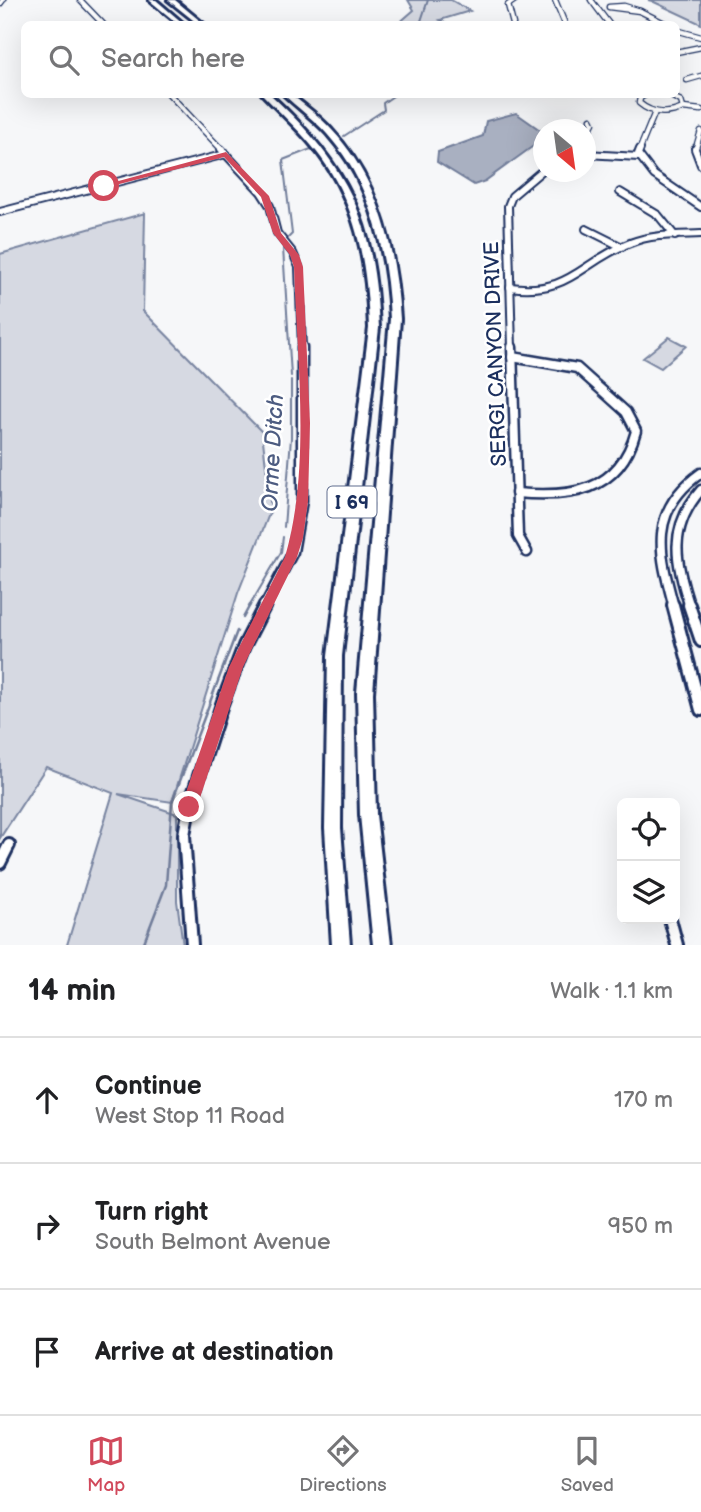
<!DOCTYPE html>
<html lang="en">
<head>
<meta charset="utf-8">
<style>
  body { margin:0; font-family:"Balsamiq Sans",sans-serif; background:#f2f2f2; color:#202124 }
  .controls { position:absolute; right:21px; bottom:21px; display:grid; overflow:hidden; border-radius:10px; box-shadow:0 7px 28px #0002 }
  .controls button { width:63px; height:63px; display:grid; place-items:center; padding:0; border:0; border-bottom:2px solid #e0e0e0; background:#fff; color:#202124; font:35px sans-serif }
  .compass { position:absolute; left:533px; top:119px; width:63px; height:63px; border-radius:50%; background:#fff; box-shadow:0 7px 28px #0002; rotate:151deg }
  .stop { position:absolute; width:21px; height:21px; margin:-16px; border:5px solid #d1495b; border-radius:50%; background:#fff }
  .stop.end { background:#d1495b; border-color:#fff; box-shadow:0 2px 7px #0008 }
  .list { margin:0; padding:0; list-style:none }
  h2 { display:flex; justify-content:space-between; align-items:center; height:91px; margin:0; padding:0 28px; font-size:30px }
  h2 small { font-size:23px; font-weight:400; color:#757577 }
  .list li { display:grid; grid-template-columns:46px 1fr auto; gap:21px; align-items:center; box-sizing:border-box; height:126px; padding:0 28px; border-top:2px solid #e0e0e0 }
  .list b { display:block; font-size:26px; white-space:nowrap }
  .list p { margin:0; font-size:23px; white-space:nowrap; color:#757577 }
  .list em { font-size:23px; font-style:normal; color:#757577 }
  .icon { flex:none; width:38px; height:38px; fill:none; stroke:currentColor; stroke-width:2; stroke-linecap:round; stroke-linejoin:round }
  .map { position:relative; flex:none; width:701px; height:945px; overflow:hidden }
  .search { position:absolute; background:#fff; box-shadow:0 7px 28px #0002; left:21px; right:21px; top:21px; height:77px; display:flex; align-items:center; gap:18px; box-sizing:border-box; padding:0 24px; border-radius:10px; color:#757577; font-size:26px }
  .sheet { height:469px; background:#fff }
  nav { display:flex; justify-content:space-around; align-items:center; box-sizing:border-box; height:98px; border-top:2px solid #e0e0e0; background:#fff; font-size:19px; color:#757577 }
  nav a { display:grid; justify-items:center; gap:4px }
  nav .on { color:#d1495b }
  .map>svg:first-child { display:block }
</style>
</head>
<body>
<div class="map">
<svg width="701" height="945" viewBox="0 0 701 945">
  <rect width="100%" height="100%" fill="#f6f7f9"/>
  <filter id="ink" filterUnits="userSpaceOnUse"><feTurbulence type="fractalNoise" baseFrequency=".0143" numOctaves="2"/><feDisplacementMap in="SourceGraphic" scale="14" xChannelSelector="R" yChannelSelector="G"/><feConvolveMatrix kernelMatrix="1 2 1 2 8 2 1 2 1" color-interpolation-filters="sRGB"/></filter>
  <g filter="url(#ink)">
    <g fill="#d6d9e2" stroke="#7884a0" stroke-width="2">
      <polygon points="408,0 451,0 470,11 440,20 447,24 398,24 414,10"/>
      <polygon points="648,0 701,0 701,24 652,1"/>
      <polygon points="145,213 143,311 262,432 271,509 238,593 172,802 118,794 177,814 177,901 183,945 67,945 113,793 46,767 0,838 0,254"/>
      <polygon points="669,337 686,346 661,368 643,358"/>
    </g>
    <polygon fill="#a9b0c1" stroke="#707c99" stroke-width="2" points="516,113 543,132 543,139 485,181 474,185 437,162 438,152 483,136 486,121"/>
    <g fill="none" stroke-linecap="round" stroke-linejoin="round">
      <g stroke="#707c99" stroke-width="2">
        <polyline points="420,24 428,0"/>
        <polyline points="344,136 384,110 383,103 396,94"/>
        <polyline points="287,239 292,234 283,160 311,149"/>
        <polyline points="283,248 291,376"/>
        <polyline points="284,527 291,438 291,380"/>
        <polyline points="249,607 281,552 283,537"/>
      </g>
      <g stroke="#707c99" stroke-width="2.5">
        <polyline points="243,618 250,605"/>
        <polyline points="143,945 166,885 172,802 237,631"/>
      </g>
      <defs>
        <g id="minor-far3">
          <polyline points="80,0 103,24"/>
          <polyline points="555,0 565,24"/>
          <polyline points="591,0 609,24"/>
          <polyline points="0,4 3,0"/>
          <polygon points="624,6 640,11 609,7"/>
          <polyline points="640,11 666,24"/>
          <polyline points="513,24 508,5 515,0"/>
          <polyline points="676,30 701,37"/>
          <polyline points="676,52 701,47"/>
          <polyline points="687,80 701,76"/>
          <polyline points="169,94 223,151"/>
          <path d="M647 94 640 98 639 103C652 114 668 115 683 108L681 101 666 94"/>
          <polyline points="683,108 701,110"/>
          <polyline points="586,137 593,123 591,119"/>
          <polyline points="639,151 655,112"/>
          <polyline points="695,151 701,131"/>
        </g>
        <g id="minor-far2">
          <polyline points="221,149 261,192 270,206 277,233 293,253 299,267 302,348"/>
          <polyline points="640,149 638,154 654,175 701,207"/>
          <polyline points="695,149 701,165"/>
          <polyline points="586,154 639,157"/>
          <polyline points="620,192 658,215 675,236"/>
          <polyline points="0,212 226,154"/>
          <polyline points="586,229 622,247"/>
          <path d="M510 287C571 295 580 262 630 243 652 234 678 235 701 234"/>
          <polyline points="512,348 508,206 512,196 544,169"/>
        </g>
        <g id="minor-far1">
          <polyline points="512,347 518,536 527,552"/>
          <path d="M512 357 577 368 626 412 636 431C619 493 570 498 516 493"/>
          <polyline points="264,607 293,552 302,501 302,347"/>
          <path d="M674 607C659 552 648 511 701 473"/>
          <path d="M690 607C675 562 668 528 701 490"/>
        </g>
        <g id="minor">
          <polyline points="673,605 701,710"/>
          <polyline points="689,605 701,641"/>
          <polyline points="0,863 9,845"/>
          <polyline points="670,919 677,945"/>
          <polyline points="192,945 184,835 189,807 222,704 244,646 265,605"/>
        </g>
        <g id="highway">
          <polygon points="149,0 156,0 184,24 178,24"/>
          <polygon points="168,0 175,0 204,24 198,24"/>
          <path d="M262 94H270C350 168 374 220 379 328L342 656 341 828 350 945H332L325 828 328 656 369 328C367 261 356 198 311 145 296 127 278 111 262 94Z"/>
          <path d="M283 94H291C305 106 320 116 332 130 380 181 396 251 400 319L373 693 376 815 391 945H373L360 815 357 693 390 319C387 253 372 184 327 134 314 119 297 108 283 94Z"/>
        </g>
      </defs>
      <use href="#minor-far3" stroke="#1b2f5e" stroke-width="7"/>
      <use href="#minor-far2" stroke="#1b2f5e" stroke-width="10"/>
      <use href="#minor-far1" stroke="#1b2f5e" stroke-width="13"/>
      <use href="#minor" stroke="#1b2f5e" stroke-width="16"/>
      <use href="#highway" stroke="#1b2f5e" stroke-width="6"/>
      <use href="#minor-far3" stroke="#fff" stroke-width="4.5"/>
      <use href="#minor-far2" stroke="#fff" stroke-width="6"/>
      <use href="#minor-far1" stroke="#fff" stroke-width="8"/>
      <use href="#minor" stroke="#fff" stroke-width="10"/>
      <use href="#highway" fill="#fff" fill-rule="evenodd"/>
    </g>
  </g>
  <path fill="#d1495b" d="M226 152 269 196 281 233 299 255 303 267 310 423 308 501 303 538 297 557 243 667 197 807 189 815 181 807 229 667 285 557C311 468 297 359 294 267L290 255 273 233 261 197 224 157 104 188 100 186Z"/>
  <g text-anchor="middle" stroke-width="5" stroke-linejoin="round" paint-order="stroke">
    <rect fill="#fff" stroke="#5f6d8e" stroke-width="2" x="327.5" y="486.5" width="49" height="31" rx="5"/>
    <g font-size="19" font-weight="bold" fill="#1b2f5e">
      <text x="352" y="509">I 69</text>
    </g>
    <g font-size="21" fill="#1b2f5e" stroke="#fff">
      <text transform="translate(495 354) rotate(-92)" y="7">SERGI CANYON DRIVE</text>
    </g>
    <g font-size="23" font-style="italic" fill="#4d5c81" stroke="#fff">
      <text transform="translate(272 453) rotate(-87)" y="8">Orme Ditch</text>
    </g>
  </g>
</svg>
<div class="controls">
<button><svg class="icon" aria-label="locate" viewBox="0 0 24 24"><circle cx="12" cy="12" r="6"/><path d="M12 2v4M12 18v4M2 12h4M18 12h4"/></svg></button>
<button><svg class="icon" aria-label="layers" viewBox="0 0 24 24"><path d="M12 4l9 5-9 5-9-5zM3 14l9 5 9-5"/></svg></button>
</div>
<svg class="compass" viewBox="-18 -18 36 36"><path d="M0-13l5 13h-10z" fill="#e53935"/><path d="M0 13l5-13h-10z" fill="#757577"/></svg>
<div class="stop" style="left:104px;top:186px"></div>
<div class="stop end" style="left:189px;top:807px"></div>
<div class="search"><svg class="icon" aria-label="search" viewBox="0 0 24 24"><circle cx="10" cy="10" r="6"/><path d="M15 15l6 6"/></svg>Search here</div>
</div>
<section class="sheet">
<h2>14 min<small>Walk · 1.1 km</small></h2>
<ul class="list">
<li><svg class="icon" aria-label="ahead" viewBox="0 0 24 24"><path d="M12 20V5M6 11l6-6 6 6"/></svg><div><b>Continue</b><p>West Stop 11 Road</p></div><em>170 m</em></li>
<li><svg class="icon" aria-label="right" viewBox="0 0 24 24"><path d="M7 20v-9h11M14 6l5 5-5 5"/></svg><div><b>Turn right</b><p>South Belmont Avenue</p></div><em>950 m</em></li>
<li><svg class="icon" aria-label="arrive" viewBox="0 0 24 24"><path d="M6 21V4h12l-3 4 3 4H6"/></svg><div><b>Arrive at destination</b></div></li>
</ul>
</section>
<nav>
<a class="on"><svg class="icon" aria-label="map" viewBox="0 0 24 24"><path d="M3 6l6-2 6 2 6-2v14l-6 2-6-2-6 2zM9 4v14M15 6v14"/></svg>Map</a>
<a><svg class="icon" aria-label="directions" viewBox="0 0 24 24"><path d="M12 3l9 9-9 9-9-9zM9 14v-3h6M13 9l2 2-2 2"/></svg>Directions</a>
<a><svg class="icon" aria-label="saved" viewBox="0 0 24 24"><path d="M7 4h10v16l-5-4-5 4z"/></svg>Saved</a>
</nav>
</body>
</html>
